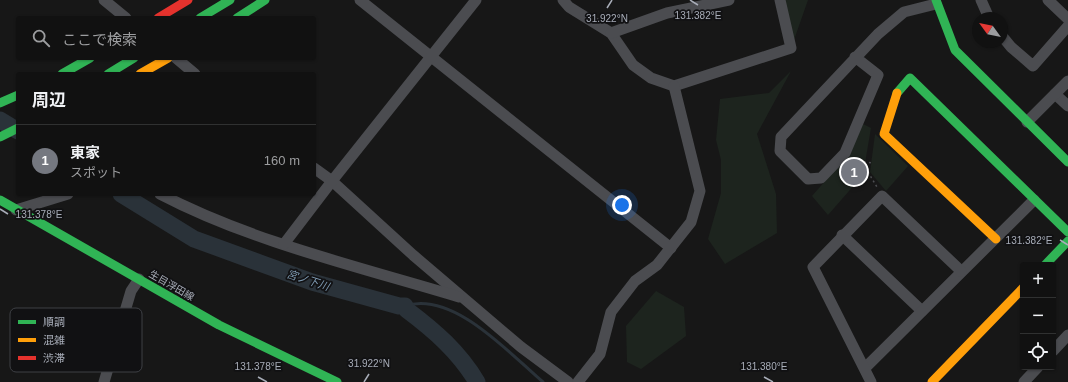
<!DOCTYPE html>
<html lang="ja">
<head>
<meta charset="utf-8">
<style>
  body { margin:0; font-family:Arial,"Noto Sans JP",sans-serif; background:#1e1f1f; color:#f1f3f6 }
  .controls { position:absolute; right:12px; bottom:12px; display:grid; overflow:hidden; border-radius:4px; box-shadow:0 1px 3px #0004 }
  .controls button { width:36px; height:36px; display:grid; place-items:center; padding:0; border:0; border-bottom:1px solid #303131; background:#111; color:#f1f3f6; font:20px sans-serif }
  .compass { position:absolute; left:972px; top:12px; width:36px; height:36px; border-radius:50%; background:#111; box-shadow:0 1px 3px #0004; rotate:303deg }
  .you { position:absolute; left:622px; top:205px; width:14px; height:14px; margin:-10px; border:3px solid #fff; border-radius:50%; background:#1a73e8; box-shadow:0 0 0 6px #1a73e833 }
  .badge { display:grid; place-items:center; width:26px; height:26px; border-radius:50%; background:#757880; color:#fff; font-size:13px; font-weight:700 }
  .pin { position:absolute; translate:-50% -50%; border:2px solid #fff; box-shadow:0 1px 4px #0006 }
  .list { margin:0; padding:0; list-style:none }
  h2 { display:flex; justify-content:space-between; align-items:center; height:52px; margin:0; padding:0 16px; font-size:17px }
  h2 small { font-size:13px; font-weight:400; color:#9c9d9f }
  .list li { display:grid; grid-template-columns:26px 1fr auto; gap:12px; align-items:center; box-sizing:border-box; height:72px; padding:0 16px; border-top:1px solid #303131 }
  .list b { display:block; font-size:15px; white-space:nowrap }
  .list p { margin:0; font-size:13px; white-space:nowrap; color:#9c9d9f }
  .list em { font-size:13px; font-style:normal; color:#9c9d9f }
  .icon { flex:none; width:22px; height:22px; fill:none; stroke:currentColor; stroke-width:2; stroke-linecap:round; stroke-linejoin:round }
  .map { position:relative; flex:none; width:1068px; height:382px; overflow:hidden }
  .search { position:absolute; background:#111; box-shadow:0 1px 3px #0004; left:16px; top:16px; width:300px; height:44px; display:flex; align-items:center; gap:10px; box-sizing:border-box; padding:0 14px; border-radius:4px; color:#9c9d9f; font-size:15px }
  .panel { position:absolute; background:#111; box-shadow:0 1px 3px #0004; left:16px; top:72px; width:300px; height:124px; border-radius:4px }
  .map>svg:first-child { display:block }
</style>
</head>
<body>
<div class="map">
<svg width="1068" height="382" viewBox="0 0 1068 382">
  <rect width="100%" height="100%" fill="#171717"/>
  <g fill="#1d241e">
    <polygon points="784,0 808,0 794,40"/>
    <polygon points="791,71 757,134 776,194 777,233 725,264 708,239 721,193 721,160 716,140 720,99 769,93"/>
    <polygon points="863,124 871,128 863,175 828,215 812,196 848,155"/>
    <polygon points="875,134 908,166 886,191 870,172"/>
    <polygon points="656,291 684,307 686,336 641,369 627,362 626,326"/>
  </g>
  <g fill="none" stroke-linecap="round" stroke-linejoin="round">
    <path stroke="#2a3239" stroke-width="3" d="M405 306C453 290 510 354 543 382"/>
    <g stroke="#2a3239" stroke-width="17">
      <polyline points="0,120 18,131"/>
      <path d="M121 194 194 239 312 282 399 306H405L407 310C435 331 459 352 477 382"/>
    </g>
    <g stroke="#4d4e52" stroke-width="1.5" stroke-dasharray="2 3" stroke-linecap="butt">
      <polyline points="864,162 873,163"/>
      <polyline points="868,172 877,187"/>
    </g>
    <g stroke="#4b4c50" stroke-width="11">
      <polyline points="104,0 126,18"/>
      <polyline points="360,0 671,248"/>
      <polyline points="563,0 569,7 611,33 633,65 651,78 674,86 791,48 780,0"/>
      <polyline points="981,0 989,18"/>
      <polyline points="1048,0 1068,19"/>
      <polyline points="611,33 667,13 729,0"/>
      <polyline points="1002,36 1011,47 1033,66 1068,26"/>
      <polyline points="855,57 878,75 845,153 821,178 808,179 780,151 781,137 878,34 904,12 936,4"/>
      <polyline points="176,58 195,74"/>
      <polyline points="1055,94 1068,106"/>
      <polyline points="1027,122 1068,81"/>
      <polyline points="314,168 332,181 413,255 521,347 568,382"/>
      <path d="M160 194C252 242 360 267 459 297"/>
      <polyline points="16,210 68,194"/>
      <polyline points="842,235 922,311"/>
      <polyline points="284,244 332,181 476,0"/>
      <polyline points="1053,351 1068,335"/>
      <polyline points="865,368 1034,200"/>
      <polyline points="104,382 131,291 139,279"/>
      <polyline points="578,382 600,354 611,312 635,281 657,265 691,222 700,191 674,86"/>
      <polyline points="871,382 813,267 882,196 961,271"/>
      <polyline points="1024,382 1038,367"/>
    </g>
    <g stroke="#30b455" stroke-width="9">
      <polyline points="936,0 955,50 1068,162"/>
      <polyline points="200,18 230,0"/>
      <polyline points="237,18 265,0"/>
      <polyline points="62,74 90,58"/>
      <polyline points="108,74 134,58"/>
      <polyline points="897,93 910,78 1068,232"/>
      <polyline points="0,103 18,95"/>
      <polyline points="0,137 18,128"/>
      <polyline points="0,200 219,325 337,382"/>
      <polyline points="1045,265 1068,241"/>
    </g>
    <g stroke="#ff9f0a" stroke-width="9">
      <polyline points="140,74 168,58"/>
      <polyline points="897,93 884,134 996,239"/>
      <polyline points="932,382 1023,288"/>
    </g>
    <polyline stroke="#e5322d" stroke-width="9" points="158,18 188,0"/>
  </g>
  <path fill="none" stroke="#a8adb8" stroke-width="1.5" d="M690 0 698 5M607 8 612 0M0 209 8 214M1060 240 1068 245M258 377 267 382M764 377 773 382M364 382 369 374"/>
  <g text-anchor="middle" stroke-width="3.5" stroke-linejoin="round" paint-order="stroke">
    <g font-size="10" fill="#a8adb8" stroke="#111113">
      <text transform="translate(172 285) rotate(30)" y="4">生目浮田線</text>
    </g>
    <g font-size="11" font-style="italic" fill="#7f9bb3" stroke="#111113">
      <text transform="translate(308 280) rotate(18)" y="4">宮ノ下川</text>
    </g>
  </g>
  <rect x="10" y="308" width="132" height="64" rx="6" fill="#111113" stroke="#3e4045" stroke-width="1"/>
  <rect x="18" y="320" width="18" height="4" fill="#30b455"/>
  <rect x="18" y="338" width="18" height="4" fill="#ff9f0a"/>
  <rect x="18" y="356" width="18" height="4" fill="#e5322d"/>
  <g font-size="11" fill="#a8adb8">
    <text x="43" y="326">順調</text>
    <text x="43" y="344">混雑</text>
    <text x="43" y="362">渋滞</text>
  </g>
  <g font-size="10" text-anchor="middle" fill="#a8adb8" stroke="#111113" stroke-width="3.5" stroke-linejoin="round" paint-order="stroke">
    <text x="698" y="19">131.382°E</text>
    <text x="607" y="22">31.922°N</text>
    <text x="39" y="218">131.378°E</text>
    <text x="1029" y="244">131.382°E</text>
    <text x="369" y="367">31.922°N</text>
    <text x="764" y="370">131.380°E</text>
    <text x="258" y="370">131.378°E</text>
  </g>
</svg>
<div class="controls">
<button>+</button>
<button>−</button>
<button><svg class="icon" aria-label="locate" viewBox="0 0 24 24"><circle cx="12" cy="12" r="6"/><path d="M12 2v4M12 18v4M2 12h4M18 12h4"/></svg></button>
</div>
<svg class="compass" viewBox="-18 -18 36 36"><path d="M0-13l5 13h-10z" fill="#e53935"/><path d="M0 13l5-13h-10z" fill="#9c9d9f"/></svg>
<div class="you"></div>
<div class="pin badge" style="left:854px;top:172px">1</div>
<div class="search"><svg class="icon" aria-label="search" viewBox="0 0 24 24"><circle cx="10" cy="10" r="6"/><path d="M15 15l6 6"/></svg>ここで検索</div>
<section class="panel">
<h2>周辺<small></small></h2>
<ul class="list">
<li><span class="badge">1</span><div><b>東家</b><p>スポット</p></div><em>160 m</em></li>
</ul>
</section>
</div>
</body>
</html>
